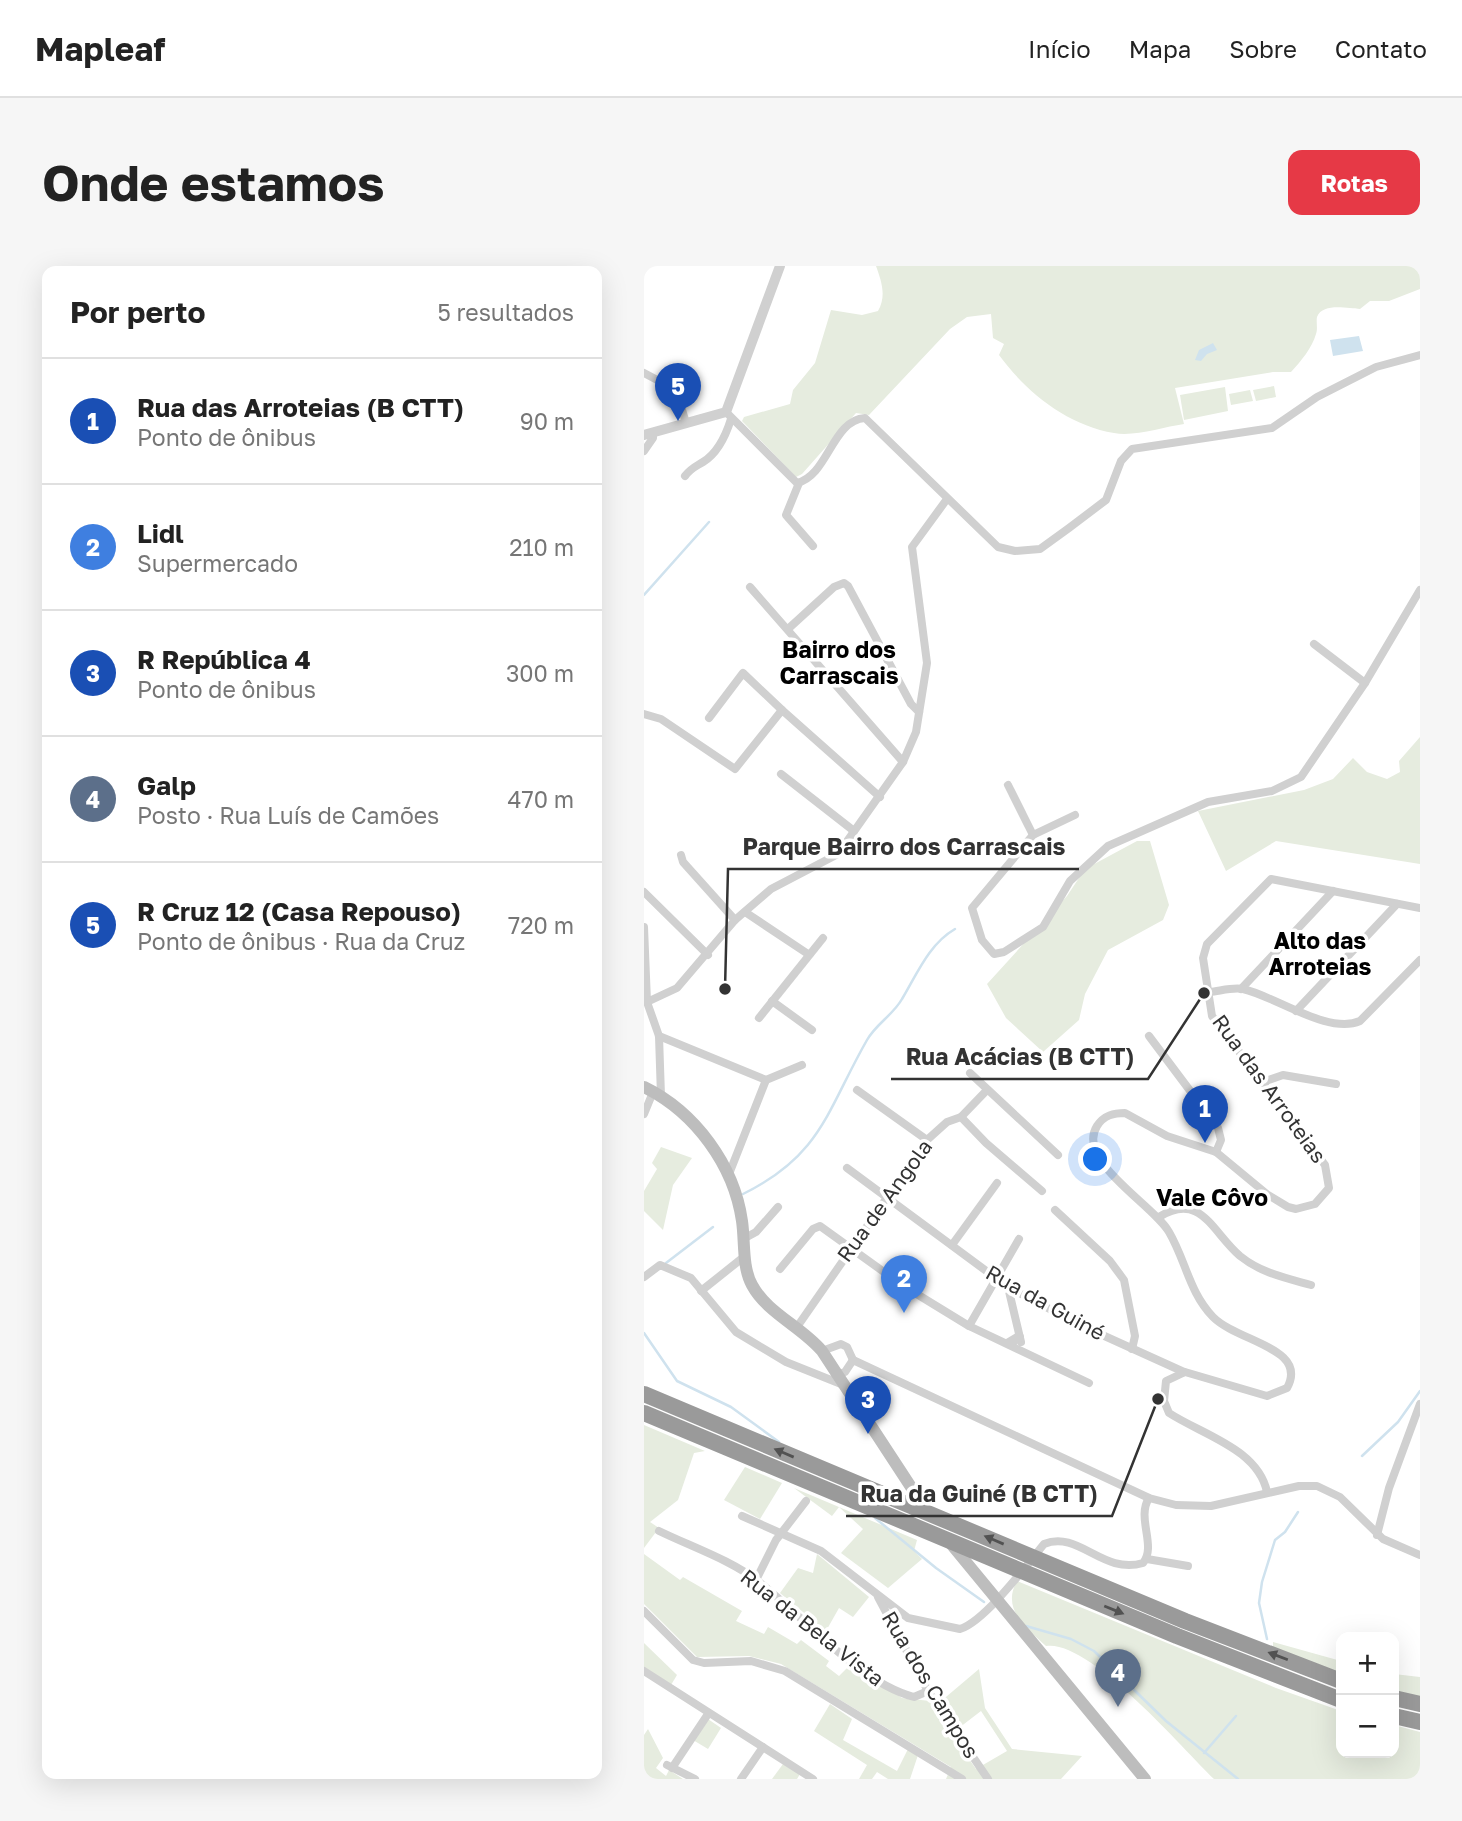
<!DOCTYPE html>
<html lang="pt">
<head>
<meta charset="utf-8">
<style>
  body { margin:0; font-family:"Golos Text",sans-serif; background:#f6f6f6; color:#222 }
  .controls { position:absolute; right:21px; bottom:21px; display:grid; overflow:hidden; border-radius:14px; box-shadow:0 7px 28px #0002 }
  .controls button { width:63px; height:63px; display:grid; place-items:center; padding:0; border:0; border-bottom:2px solid #e0e0e0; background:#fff; color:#222; font:35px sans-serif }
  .you { position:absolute; left:452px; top:894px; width:24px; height:24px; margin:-18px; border:5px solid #fff; border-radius:50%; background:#1a73e8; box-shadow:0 0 0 10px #1a73e833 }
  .badge { display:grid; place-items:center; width:46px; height:46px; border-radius:50%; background:#e63946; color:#fff; font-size:23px; font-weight:700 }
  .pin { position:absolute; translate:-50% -58px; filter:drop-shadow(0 2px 4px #0008) }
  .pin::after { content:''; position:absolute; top:37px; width:24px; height:21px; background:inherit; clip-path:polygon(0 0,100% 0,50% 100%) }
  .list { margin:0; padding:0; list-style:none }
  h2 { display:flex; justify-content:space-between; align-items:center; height:91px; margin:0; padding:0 28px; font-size:30px }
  h2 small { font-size:23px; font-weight:400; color:#767676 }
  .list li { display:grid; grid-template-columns:46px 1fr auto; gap:21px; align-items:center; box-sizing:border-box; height:126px; padding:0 28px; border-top:2px solid #e0e0e0 }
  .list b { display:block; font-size:26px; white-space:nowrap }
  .list p { margin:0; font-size:23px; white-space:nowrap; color:#767676 }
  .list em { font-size:23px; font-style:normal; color:#767676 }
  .map { position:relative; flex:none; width:776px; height:1513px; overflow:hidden; border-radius:14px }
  header { display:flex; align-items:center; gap:42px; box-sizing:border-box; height:98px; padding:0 35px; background:#fff; border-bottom:2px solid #e0e0e0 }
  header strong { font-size:33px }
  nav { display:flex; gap:38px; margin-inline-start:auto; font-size:24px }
  .intro { display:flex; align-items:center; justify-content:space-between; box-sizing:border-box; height:168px; padding:0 42px }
  h1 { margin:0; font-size:49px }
  .button { padding:18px 32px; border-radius:14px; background:#e63946; color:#fff; font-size:24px; font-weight:700 }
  main { display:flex; gap:42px; padding:0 42px }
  aside { flex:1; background:#fff; border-radius:14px; box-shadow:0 7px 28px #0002 }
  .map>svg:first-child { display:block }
</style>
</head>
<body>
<header>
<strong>Mapleaf</strong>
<nav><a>Início</a><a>Mapa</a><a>Sobre</a><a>Contato</a></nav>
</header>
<div class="intro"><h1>Onde estamos</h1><a class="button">Rotas</a></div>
<main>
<aside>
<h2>Por perto<small>5 resultados</small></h2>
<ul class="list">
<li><span class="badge" style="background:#1a4fb4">1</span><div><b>Rua das Arroteias (B CTT)</b><p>Ponto de ônibus</p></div><em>90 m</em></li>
<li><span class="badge" style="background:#3f7fe0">2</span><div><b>Lidl</b><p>Supermercado</p></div><em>210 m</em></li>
<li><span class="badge" style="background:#1a4fb4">3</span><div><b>R República 4</b><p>Ponto de ônibus</p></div><em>300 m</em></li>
<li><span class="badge" style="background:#5c6f8a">4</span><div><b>Galp</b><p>Posto · Rua Luís de Camões</p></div><em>470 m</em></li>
<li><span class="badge" style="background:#1a4fb4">5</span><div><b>R Cruz 12 (Casa Repouso)</b><p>Ponto de ônibus · Rua da Cruz</p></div><em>720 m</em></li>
</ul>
</aside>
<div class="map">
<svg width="776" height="1513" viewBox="0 0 776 1513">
  <rect width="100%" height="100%" fill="#fff"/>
  <g fill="#e6ecdf" fill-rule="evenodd">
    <path d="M232 0H776V23L745 35H726L716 43C705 43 679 36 673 51 672 56 674 63 672 68 668 82 657 95 647 106H629L531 122 540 158C519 161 490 171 470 167 423 159 382 126 355 89L360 78 349 72 347 48 323 51 306 63 225 149 212 147 158 208 152 211 98 155 100 151 146 138 149 124 171 97 187 44 218 49 234 45C243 30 237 14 232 0Z"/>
    <polygon points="630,120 632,131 612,135 609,124"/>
    <polygon points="581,121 584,145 540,154 536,129"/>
    <polygon points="606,124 609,135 587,139 585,128"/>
    <polygon points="776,471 776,598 632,575 582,605 554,545 660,524 689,513 709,492 723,506 743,513 756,506 755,495"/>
    <polygon points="493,575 506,575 525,639 519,654 464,684 441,728 435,754 399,786 362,752 343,718 423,630 441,603"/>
    <polygon points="17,881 48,892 29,919 19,964 0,945 0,925 13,903 8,897"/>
    <polygon points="0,1159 61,1185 50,1187 34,1234 6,1256 15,1262 0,1282"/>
    <polygon points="101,1201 138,1217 116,1253 80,1234"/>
    <polygon points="150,1222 273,1274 270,1285 278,1293 244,1322 197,1287 219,1263 195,1241 188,1250"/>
    <path d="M0 1288 36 1314 39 1311 98 1345 92 1355 120 1368 124 1361 153 1378 157 1374 185 1395 182 1400 195 1410 207 1398 258 1432 296 1436 335 1403 341 1442 368 1483 438 1490 417 1513H302L307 1501 137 1398 105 1390 53 1391 0 1338ZM337 1445 363 1485 332 1503 307 1468Z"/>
    <polygon points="173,1288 225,1331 209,1351 195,1342 182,1365 136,1327 154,1302 169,1307"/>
    <path d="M373 1315 632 1422 697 1445V1487H750V1459L776 1466V1513H570C538 1482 445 1373 402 1380 382 1362 357 1343 373 1315Z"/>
    <polygon points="629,1376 697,1395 697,1408 629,1381"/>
    <polygon points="0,1377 33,1409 27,1419 0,1401"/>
    <polygon points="750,1408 776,1411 776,1432 750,1426"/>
    <polygon points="186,1438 208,1453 199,1474 253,1505 264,1483 274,1489 266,1513 244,1513 233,1506 228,1513 215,1513 223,1499 170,1465"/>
    <polygon points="64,1453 77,1462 64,1483 49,1474"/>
    <polygon points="4,1463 19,1492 12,1502 22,1510 25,1504 39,1513 0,1513 0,1469"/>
    <polygon points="139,1498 156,1508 153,1513 128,1513"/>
  </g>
  <g fill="#cfe2ee">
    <polygon points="715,70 719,85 689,90 686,74"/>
    <polygon points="569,77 573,84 563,88 557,95 551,94 555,84"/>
  </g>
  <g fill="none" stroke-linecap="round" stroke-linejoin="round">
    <g stroke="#cfe2ee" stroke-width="2.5">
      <polyline points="0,329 65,256"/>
      <path d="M99 928C178 889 183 844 223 774 232 758 249 749 258 733 273 708 285 678 311 663"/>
      <polyline points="22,997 69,961"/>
      <polyline points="0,1067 33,1115 87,1141 135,1176"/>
      <polyline points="718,1190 754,1156 776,1125"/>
      <polyline points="231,1252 292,1302 340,1336"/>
      <polyline points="382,1360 427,1373 450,1385 522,1455 594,1513"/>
      <polyline points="623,1373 615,1337 618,1316 631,1274 641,1266 654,1246"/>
      <polyline points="560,1487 592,1450"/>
    </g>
    <g stroke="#d0d0d0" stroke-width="8">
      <polyline points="0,107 32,124 42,157"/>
      <path d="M82 146 153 217C184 210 188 154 221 152L354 281 371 285 396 283 425 262 462 234 477 195 488 183 628 162 673 131 732 101 776 89"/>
      <polyline points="0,185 9,172 9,166"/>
      <path d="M41 210C47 202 51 201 59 196 74 187 82 169 87 153"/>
      <polyline points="155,217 142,249 169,280"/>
      <polyline points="106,321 259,496"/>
      <polyline points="144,363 190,321 200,317 204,320 267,438 275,446"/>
      <polyline points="670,378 721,417"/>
      <polyline points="0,448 17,453 91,503 138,444 236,531"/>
      <polyline points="65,452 99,407 138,444"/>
      <polyline points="137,508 210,565"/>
      <polyline points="364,519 389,569"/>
      <polyline points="431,549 389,569 328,642 338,674 350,688 360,686 399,661 426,615 464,580 564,536 628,525 657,511 721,417 776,324"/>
      <polyline points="37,589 39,596 91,654"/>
      <polyline points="0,626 64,689"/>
      <polyline points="101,646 164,688"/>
      <polyline points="0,661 3,736 15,770 17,830"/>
      <polyline points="597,723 689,625"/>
      <path d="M566 726C576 725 589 721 599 723 631 730 684 769 716 755L776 694"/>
      <polyline points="128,735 168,764"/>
      <polyline points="3,736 33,722 91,654 127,623 194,588 259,496 272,466 283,397 268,281 303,233"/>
      <polyline points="652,745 753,638"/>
      <polyline points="115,752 179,672"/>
      <polyline points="15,770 122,814"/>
      <polyline points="505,770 574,862 577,874 572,886"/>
      <polyline points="326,807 414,889"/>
      <polyline points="619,816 639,809 692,818"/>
      <polyline points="213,824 283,874"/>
      <polyline points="0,848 9,826"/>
      <polyline points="317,851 342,877 398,925"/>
      <polyline points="203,902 364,1021 434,1058 540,1106"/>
      <polyline points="85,908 122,814 158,799"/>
      <polyline points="411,944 466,995 480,1014 491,1070 488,1083"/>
      <path d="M515 951C557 925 568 966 596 990 617 1007 642 1012 667 1019"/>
      <polyline points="101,972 112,966 134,941"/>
      <polyline points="308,979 353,917"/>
      <polyline points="136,1003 169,963 176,960 258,1019 325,1060 445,1117"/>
      <polyline points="0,1011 16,999 47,1012 92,1066 142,1096 197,1118"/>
      <polyline points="364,1021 377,1076"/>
      <polyline points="57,1025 101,990"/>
      <polyline points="325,1060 375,973"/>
      <polyline points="153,1061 283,874 303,856 317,851 343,824"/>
      <polyline points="178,1085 197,1078 203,1081 209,1094"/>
      <polyline points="209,1094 505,1232 532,1239 567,1240 655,1220 673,1220 696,1231 739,1273 776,1289"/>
      <polyline points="191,1109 201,1106 209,1094"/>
      <path d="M623 1226C614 1183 559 1169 525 1147L520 1135 522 1115 541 1106 623 1130 643 1122C665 1082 594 1076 569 1051 545 1026 542 995 525 966 509 938 431 895 453 860 460 849 470 847 481 847L523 870 572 886 624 929 644 941 652 943 671 938 685 922 681 899 568 750 559 692 563 678 627 613 776 642"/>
      <path d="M98 1250 177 1285 264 1352 316 1363C341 1355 382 1300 400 1278 435 1264 458 1309 499 1297 513 1280 492 1252 505 1232"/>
      <path d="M15 1265C48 1281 87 1294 115 1316 161 1352 214 1416 270 1431L284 1425"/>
      <polyline points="733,1269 745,1222 776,1138"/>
      <polyline points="503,1293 544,1300"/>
      <polyline points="112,1314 132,1274 162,1235"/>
      <polyline points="234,1331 284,1425 344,1513"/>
      <polyline points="0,1345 49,1394 60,1397 107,1395 141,1405 318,1513"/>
      <polyline points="0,1405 169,1513"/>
      <polyline points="23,1499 51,1513"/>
      <polyline points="28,1502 64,1448"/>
      <polyline points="97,1513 119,1481"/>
    </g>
    <g stroke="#d0d0d0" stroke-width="10">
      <polyline points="0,169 82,146 136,0"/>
      <polyline points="365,1077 375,1071"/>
    </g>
    <g stroke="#bdbdbd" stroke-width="12">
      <path d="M0 821C51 846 90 899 98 955 101 975 98 1001 108 1019 123 1047 158 1061 178 1085L284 1247"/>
      <polyline points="303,1273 501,1513"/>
    </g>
    <g stroke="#9a9a9a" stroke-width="16">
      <polyline points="0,1128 541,1355 697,1415"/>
      <polyline points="0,1147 533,1370 697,1434"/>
      <polyline points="750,1432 776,1438"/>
      <polyline points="750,1450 776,1456"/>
    </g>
  </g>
  <defs><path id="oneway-solid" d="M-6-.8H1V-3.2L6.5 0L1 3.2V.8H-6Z" transform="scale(1.75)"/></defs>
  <g fill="#525252">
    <use href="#oneway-solid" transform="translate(140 1187) rotate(-157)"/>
    <use href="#oneway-solid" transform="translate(350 1274) rotate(-157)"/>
    <use href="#oneway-solid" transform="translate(470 1344) rotate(22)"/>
    <use href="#oneway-solid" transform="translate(634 1390) rotate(-159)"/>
  </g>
  <g text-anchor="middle" stroke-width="7" stroke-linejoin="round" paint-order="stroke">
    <g font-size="21" fill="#333" stroke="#fff">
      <text transform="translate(625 823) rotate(54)" y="7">Rua das Arroteias</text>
      <text transform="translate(241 935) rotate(-54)" y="7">Rua de Angola</text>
      <text transform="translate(401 1037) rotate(29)" y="7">Rua da Guiné</text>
      <text transform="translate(168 1362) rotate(38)" y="7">Rua da Bela Vista</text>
      <text transform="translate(286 1419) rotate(59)" y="7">Rua dos Campos</text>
    </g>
    <g font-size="23" font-weight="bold" fill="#000" stroke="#fff">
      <text x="195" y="392">Bairro dos<tspan x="195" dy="26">Carrascais</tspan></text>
      <text x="676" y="683">Alto das<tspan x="676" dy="26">Arroteias</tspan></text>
      <text x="568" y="940">Vale Côvo</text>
    </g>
  </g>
  <path fill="none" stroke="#333" stroke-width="2.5" d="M81 723L84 603H435M560 727L504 813H247M514 1133L468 1250H202"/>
  <g fill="#333" stroke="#fff" stroke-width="2.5">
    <circle cx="81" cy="723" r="7"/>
    <circle cx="560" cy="727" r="7"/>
    <circle cx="514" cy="1133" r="7"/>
  </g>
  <g font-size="23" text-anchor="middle" font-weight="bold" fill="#333" stroke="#fff" stroke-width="7" stroke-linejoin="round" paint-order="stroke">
    <text x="260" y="589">Parque Bairro dos Carrascais</text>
    <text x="376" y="799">Rua Acácias (B CTT)</text>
    <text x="335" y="1236">Rua da Guiné (B CTT)</text>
  </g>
</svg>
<div class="controls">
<button>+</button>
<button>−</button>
</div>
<div class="you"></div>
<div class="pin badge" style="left:561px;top:877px;background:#1a4fb4">1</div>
<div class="pin badge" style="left:260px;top:1047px;background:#3f7fe0">2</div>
<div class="pin badge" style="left:224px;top:1168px;background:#1a4fb4">3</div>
<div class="pin badge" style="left:474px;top:1441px;background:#5c6f8a">4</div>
<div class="pin badge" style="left:34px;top:155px;background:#1a4fb4">5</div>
</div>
</main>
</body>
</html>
